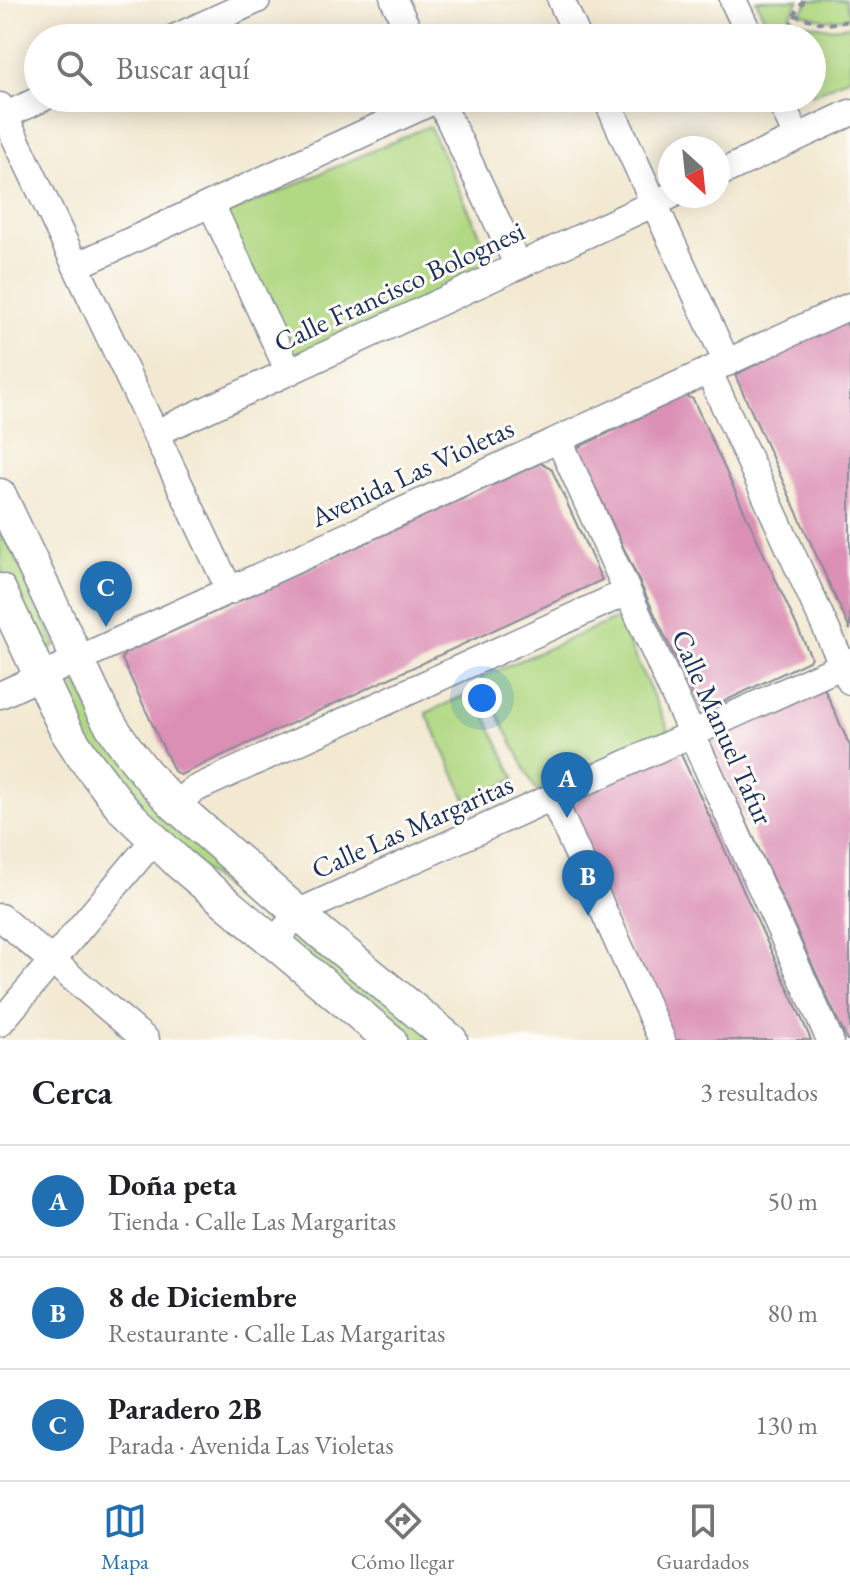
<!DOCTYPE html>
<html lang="es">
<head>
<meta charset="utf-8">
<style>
  body { margin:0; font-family:"EB Garamond",serif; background:#f6f6f6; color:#202124 }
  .compass { position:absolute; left:658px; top:136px; width:72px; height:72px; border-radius:50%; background:#fff; box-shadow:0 4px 20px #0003; rotate:153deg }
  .you { position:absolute; left:482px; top:698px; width:28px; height:28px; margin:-20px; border:6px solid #fff; border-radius:50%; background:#1a73e8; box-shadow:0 0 0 12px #1a73e833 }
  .badge { display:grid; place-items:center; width:52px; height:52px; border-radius:50%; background:#1f6fb2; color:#fff; font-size:26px; font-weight:700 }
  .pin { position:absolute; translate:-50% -66px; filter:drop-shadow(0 2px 4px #0008) }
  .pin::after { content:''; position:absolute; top:42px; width:28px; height:24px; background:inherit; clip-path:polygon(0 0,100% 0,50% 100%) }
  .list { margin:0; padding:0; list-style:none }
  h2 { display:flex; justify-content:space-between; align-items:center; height:104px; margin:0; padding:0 32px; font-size:34px }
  h2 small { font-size:26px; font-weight:400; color:#757577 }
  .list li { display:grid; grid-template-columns:52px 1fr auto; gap:24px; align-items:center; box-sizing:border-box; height:112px; padding:0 32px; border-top:2px solid #e0e0e0 }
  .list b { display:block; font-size:30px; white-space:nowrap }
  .list p { margin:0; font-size:26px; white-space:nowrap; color:#757577 }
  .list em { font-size:26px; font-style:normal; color:#757577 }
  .icon { flex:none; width:44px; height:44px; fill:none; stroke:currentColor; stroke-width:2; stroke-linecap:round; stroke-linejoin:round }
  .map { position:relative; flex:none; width:850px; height:1040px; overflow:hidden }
  .search { position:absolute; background:#fff; box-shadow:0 4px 20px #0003; left:24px; right:24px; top:24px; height:88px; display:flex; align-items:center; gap:20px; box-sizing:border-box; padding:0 28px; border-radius:44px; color:#757577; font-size:30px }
  .sheet { height:440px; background:#fff }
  nav { display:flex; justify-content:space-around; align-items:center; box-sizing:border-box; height:112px; border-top:2px solid #e0e0e0; background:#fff; font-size:22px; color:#757577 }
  nav a { display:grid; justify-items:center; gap:4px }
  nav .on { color:#1f6fb2 }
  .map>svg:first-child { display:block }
</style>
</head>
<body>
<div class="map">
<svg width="850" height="1040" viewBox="0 0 850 1040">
  <rect width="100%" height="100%" fill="#fdfcf7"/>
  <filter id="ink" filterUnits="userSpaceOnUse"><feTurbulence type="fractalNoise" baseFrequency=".0125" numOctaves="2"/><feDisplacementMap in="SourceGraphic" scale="16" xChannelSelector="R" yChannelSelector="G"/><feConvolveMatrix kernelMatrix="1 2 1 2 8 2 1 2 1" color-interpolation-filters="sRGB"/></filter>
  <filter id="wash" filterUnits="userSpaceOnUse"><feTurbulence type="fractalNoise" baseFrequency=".006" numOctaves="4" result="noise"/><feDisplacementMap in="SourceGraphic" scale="32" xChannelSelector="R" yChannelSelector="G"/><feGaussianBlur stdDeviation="1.8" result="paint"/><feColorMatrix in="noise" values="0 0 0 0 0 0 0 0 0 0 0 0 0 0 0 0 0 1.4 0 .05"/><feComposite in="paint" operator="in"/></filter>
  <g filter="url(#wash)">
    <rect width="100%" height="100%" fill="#f3e9d2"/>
    <g fill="#b1d882" stroke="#668470" stroke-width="2">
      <polygon points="756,0 799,0 791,14 783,38 773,38"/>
      <polygon points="810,0 845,0 850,17 827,20 800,13"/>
      <polygon points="798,22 829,28 850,26 850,77 812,95 812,38 792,38"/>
      <polygon points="429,126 496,268 291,361 223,216"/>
      <polygon points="0,522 56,645 40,654 0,566"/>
      <polygon points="617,618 669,730 536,791 480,678"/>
      <polygon points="76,682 97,720 438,1040 406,1040 161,835 123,793 54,691"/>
      <polygon points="474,691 515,779 467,801 426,713"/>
    </g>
    <g id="blocks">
      <g fill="#db8fb5">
        <polygon points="845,320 850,332 850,630 735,375"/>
        <polygon points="685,396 693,399 811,657 809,661 704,711 699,709 577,448"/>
        <polygon points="541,463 551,468 602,580 180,775 174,771 122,659 125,653"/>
        <polygon points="820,679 850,746 850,1040 847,1040 706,734"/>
        <polygon points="679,750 794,1001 811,1040 673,1040 562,804"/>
      </g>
    </g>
  </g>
  <g filter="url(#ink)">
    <use href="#blocks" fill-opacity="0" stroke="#878c98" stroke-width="2"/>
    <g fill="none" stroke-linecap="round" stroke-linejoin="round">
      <defs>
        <g id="minor">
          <polyline points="394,0 412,38"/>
          <polyline points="561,0 578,38"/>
          <polyline points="733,0 751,38"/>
          <polyline points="174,38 257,0"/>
          <polyline points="439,98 518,266"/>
          <polyline points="606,98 727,363"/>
          <polyline points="779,98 797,137"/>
          <polyline points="0,106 230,591"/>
          <polyline points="0,118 43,98"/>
          <polyline points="718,174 850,113"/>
          <polyline points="211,204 289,372"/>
          <polyline points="76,266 440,98"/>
          <polyline points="709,372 850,681"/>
          <polyline points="156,433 670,196"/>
          <polyline points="559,440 830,1040"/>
          <polyline points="0,695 850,306"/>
          <polyline points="552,797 662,1040"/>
          <polyline points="175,805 193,790 627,592"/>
          <polyline points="0,917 146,1040"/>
          <polyline points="274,942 299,912 850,662"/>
          <polyline points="0,1023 154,840"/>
        </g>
        <g id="major">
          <path d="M0 495 102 711C123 746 147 777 175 805L321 933 451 1040"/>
          <polyline points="0,590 66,731 83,757 123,809 180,864 390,1040"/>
        </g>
      </defs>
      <use href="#minor" stroke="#878c98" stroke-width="29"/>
      <use href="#major" stroke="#878c98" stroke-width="35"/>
      <g stroke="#878c98" stroke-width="4" stroke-dasharray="6 6" stroke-linecap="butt">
        <polyline points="794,15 826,24 850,21"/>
        <polyline points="786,38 794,15 804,0"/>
      </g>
      <use href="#minor" stroke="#fff" stroke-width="26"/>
      <use href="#major" stroke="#fff" stroke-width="32"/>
    </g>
  </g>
  <g text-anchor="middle" stroke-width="6" stroke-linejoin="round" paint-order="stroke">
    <g font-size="28" fill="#1b2f5e" stroke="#fdfcf7">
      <text transform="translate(399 286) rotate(-25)" y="10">Calle Francisco Bolognesi</text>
      <text transform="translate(412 472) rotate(-25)" y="10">Avenida Las Violetas</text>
      <text transform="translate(723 727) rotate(66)" y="10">Calle Manuel Tafur</text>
      <text transform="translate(412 826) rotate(-24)" y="10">Calle Las Margaritas</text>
    </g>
  </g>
</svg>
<svg class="compass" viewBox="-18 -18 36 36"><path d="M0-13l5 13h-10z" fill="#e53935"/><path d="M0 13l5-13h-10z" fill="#757577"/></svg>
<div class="you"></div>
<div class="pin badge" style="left:567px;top:818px">A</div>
<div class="pin badge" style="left:588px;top:916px">B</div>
<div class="pin badge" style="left:106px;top:627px">C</div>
<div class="search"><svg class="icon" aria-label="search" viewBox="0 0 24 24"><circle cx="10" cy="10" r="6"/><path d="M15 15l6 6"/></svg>Buscar aquí</div>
</div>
<section class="sheet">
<h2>Cerca<small>3 resultados</small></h2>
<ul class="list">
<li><span class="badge">A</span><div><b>Doña peta</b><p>Tienda · Calle Las Margaritas</p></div><em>50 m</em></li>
<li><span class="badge">B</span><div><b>8 de Diciembre</b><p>Restaurante · Calle Las Margaritas</p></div><em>80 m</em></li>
<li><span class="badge">C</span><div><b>Paradero 2B</b><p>Parada · Avenida Las Violetas</p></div><em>130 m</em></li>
</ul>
</section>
<nav>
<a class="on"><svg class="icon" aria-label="map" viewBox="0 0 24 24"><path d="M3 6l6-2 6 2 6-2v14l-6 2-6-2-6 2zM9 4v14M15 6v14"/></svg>Mapa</a>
<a><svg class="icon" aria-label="directions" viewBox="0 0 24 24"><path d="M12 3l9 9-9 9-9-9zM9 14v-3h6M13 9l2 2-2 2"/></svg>Cómo llegar</a>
<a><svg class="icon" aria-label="saved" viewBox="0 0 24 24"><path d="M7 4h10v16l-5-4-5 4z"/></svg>Guardados</a>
</nav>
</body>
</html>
